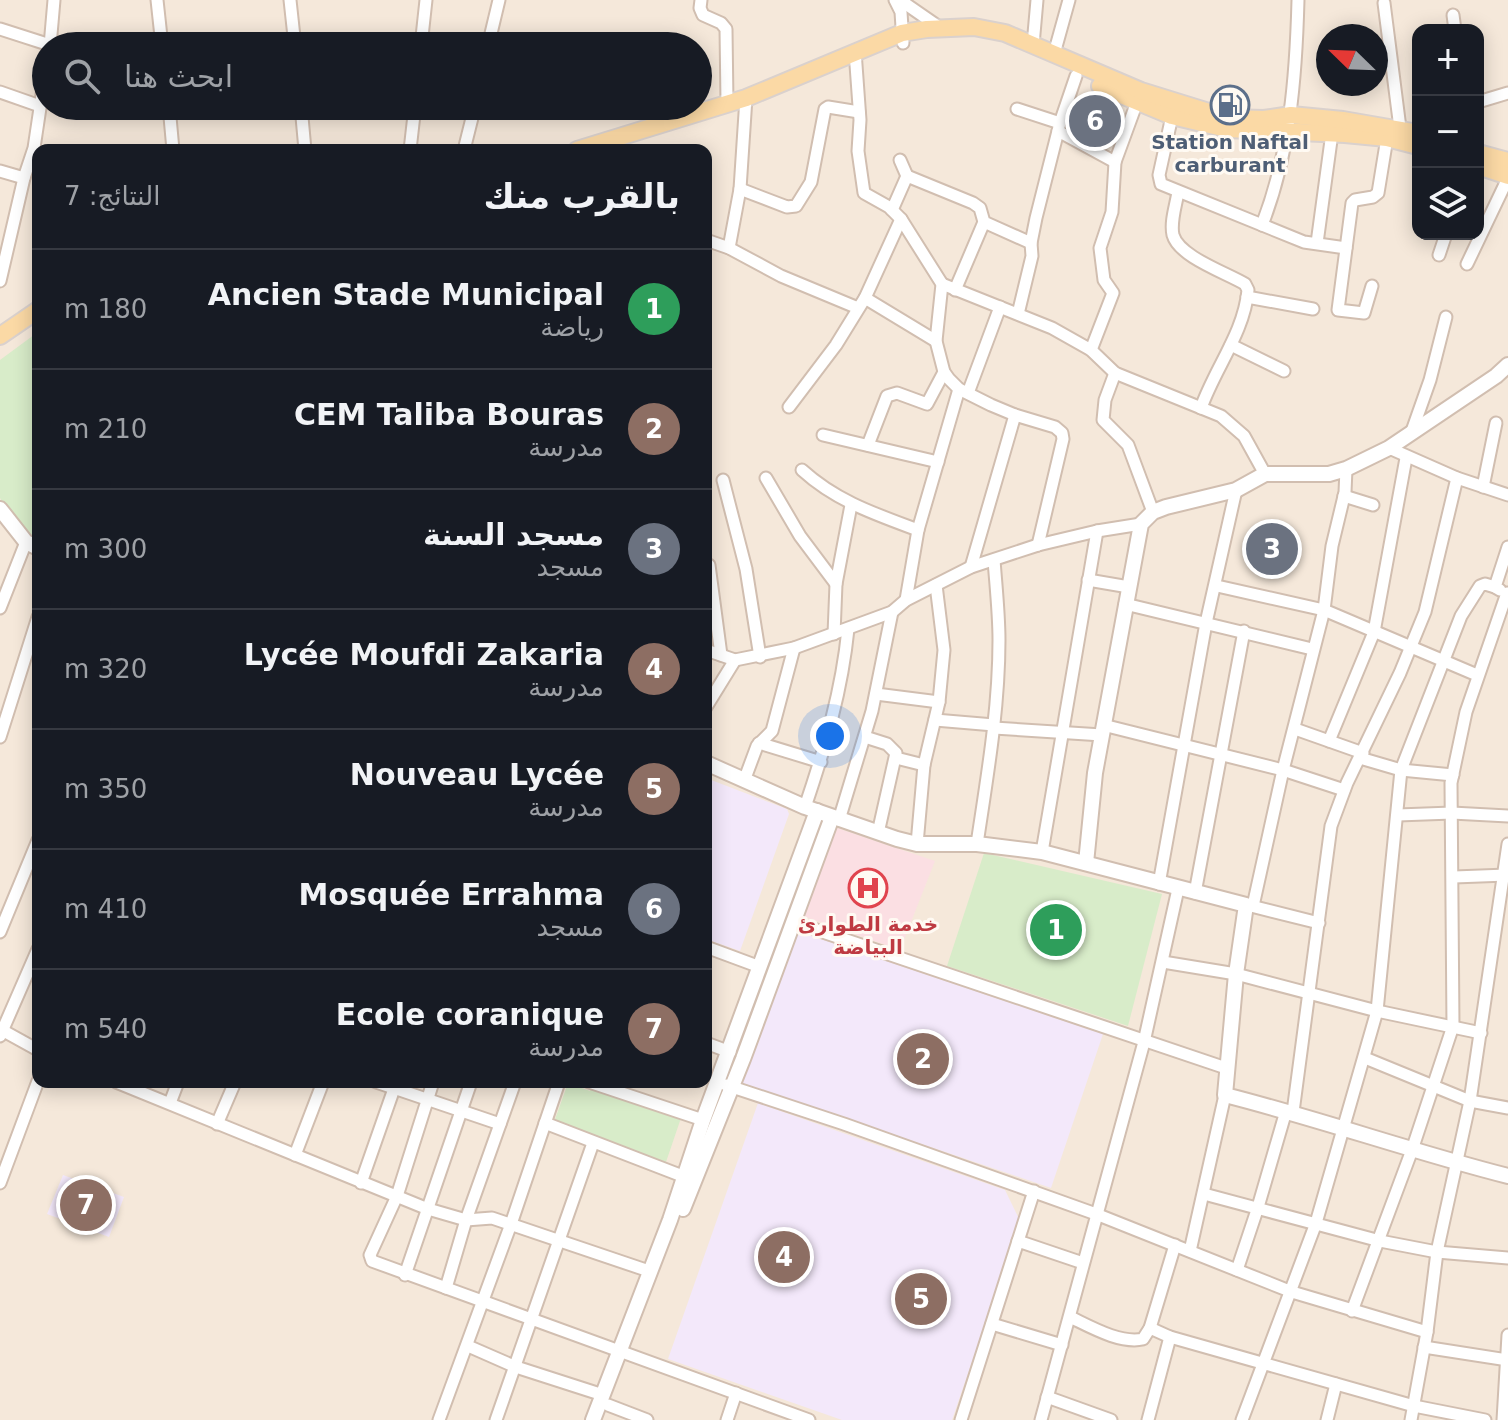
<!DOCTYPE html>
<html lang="ar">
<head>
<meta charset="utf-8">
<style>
  body { margin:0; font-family:"DejaVu Sans","Noto Sans Arabic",sans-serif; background:#20242c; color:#f1f3f6; direction:rtl }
  .controls { position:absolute; right:24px; top:24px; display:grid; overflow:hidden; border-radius:16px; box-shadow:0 4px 20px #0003 }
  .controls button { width:72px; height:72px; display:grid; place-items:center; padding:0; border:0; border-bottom:2px solid #363941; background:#171b24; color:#f1f3f6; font:40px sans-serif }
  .compass { position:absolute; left:1316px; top:24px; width:72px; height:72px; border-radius:50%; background:#171b24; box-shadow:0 4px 20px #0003; rotate:293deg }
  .you { position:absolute; left:830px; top:736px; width:28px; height:28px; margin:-20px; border:6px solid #fff; border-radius:50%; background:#1a73e8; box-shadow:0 0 0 12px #1a73e833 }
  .badge { display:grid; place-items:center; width:52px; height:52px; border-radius:50%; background:#b45309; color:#fff; font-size:26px; font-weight:700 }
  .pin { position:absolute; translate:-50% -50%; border:4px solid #fff; box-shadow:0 2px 8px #0006 }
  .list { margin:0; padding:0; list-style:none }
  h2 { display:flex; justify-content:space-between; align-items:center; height:104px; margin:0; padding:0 32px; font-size:34px }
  h2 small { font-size:26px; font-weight:400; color:#9ea1a6 }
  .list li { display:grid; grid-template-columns:52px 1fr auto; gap:24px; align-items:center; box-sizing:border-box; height:120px; padding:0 32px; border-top:2px solid #363941 }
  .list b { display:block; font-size:30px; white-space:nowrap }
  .list p { margin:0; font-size:26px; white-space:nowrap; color:#9ea1a6 }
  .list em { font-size:26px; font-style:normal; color:#9ea1a6 }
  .icon { flex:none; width:44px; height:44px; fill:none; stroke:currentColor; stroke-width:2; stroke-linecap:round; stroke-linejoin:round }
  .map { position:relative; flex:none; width:1508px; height:1420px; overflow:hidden; direction:ltr }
  .search { position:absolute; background:#171b24; box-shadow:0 4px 20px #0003; left:32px; top:32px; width:680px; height:88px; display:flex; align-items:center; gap:20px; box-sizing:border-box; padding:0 28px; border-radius:44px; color:#9ea1a6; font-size:30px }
  .panel { position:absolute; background:#171b24; box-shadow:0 4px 20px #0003; left:32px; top:144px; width:680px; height:944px; border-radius:16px; direction:rtl }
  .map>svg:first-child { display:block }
</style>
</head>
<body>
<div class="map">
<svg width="1508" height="1420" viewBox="0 0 1508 1420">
  <rect width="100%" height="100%" fill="#fdf6ec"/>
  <path fill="#f5e8da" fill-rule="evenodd" d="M0 0H1508V1420H0ZM1418 30H1478V234H1418ZM1328 36H1376V84H1328ZM46 46H698V106H46ZM38 150H706V1082H38Z"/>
  <g fill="#f3e8fa">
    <polygon points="706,778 787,809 789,814 740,951 706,939"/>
    <polygon points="797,931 1103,1034 1051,1188 742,1083"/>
    <polygon points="758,1103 1005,1190 1020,1221 952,1420 842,1420 668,1359"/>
    <polygon points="63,1175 124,1197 109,1237 47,1214"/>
  </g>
  <polygon fill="#fbdfe3" points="837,828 935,861 900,950 800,915"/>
  <g fill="#d8ecc9">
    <path d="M38 332V539C19 529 10 517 0 498V360Z"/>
    <polygon points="984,853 1162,894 1128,1026 947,966"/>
    <polygon points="568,1083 590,1091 592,1085 681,1118 666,1162 554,1122"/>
  </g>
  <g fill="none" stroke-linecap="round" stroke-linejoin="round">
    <defs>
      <g id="minor">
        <polyline points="157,0 162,46"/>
        <polyline points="290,0 295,46"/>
        <polyline points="701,0 700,8 703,15 721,23 726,29 727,103"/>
        <polyline points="895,0 901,12 903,43"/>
        <polyline points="900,0 939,27"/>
        <polyline points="1384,3 1400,128"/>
        <polyline points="1453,15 1455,30"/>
        <polyline points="0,29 50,45"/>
        <polyline points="1033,45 1037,0"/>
        <polyline points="50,46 54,0"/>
        <polyline points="421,46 426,0"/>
        <polyline points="488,46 499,0"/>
        <polyline points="855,51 860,120 858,151 864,193 889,207 901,219 942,284 936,341 944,372 949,379 959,389 991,405 1015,415 1055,427 1062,433 1063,439 1038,545"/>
        <polyline points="1054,54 1069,0"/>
        <polyline points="0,92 40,106"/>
        <polyline points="1478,102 1508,93"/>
        <polyline points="169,106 173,150"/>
        <polyline points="301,106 305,150"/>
        <polyline points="1017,109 1060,123"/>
        <polyline points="1172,116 1159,175 1161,184 1304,242 1346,248"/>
        <polyline points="1058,131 1115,162"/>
        <polyline points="410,150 415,106"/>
        <polyline points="464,150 475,106"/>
        <polyline points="900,160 907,176"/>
        <polyline points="0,171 24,178"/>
        <polyline points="740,189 787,207 796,206 811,182 825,109 828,107 859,112"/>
        <path d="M1178 192C1176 205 1170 222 1173 235 1179 257 1227 273 1245 284L1248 290C1244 333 1215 368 1201 408"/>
        <polyline points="892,210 907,176 973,203 980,208 984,222 1031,243"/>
        <path d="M1262 225C1290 153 1296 77 1298 0"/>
        <polyline points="706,240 729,248 781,276 858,308"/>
        <polyline points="1317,243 1332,133"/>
        <polyline points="729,248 740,189 746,98"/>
        <polyline points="1439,255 1446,234"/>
        <polyline points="1467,264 1508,178"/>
        <polyline points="0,281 24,178 34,148 46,68"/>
        <polyline points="942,284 1052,328 1091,350 1115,373 1221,416 1244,436 1265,474"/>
        <polyline points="1372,286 1364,313 1338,310 1352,203 1355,200 1373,197 1378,193 1387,138"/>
        <polyline points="955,290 984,222"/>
        <polyline points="1247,297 1313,309"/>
        <polyline points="865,298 936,341"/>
        <polyline points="1018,314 1032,256 1031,243 1036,218 1060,123 1076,76"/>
        <polyline points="1231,345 1284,371"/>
        <polyline points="1091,350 1113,293 1104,280 1100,248 1112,212 1115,162 1137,102"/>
        <polyline points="1115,373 1105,400 1103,420 1128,445 1153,512"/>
        <polyline points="968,393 1000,307"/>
        <polyline points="789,407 836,345 865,298 901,219"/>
        <polyline points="1412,431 1430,380 1446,317"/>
        <polyline points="823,435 938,462"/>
        <polyline points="868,445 887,396 897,393 927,404 944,372"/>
        <polyline points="1389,448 1457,478 1508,495"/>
        <path d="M802 470C836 501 875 514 918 530"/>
        <polyline points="766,478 800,536 836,584"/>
        <polyline points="723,480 746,569 760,657"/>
        <polyline points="1483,487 1496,423"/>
        <polyline points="1344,496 1373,505"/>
        <polyline points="709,565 721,655"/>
        <polyline points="971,567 1015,415"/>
        <polyline points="1088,580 1129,587"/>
        <polyline points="1217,586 1324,610 1477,675"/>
        <polyline points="1500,590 1495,587 1508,547"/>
        <polyline points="906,600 918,530 959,389"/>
        <polyline points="1125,604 1312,649"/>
        <polyline points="0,608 26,542"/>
        <polyline points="834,634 836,584 851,505"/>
        <polyline points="706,650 735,660 794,648 892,612 906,600 971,567 1038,545 1097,531 1141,524"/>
        <polyline points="876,694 939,702"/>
        <polyline points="706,707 735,660"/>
        <polyline points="935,720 994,725"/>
        <polyline points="1103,725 1283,770 1344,790"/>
        <polyline points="994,728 1102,735"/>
        <polyline points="1295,729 1363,753"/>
        <polyline points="0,737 38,617"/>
        <polyline points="865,737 887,744 896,753 878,833"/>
        <polyline points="1329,741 1374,632 1406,458"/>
        <polyline points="759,743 821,762"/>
        <polyline points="896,758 924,765"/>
        <polyline points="1360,758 1401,770 1453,775"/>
        <polyline points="744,781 757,746 772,731 794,648"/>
        <path d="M805 807C825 748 842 690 848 629"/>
        <polyline points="1398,815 1452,813 1508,816"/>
        <polyline points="839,820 872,711 892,612"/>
        <polyline points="917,844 924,765 939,702 944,650 936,585"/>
        <path d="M977 844C987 777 999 709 999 640 999 614 996 587 994 560"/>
        <polyline points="1042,852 1097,531"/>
        <polyline points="1454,877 1507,875"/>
        <polyline points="1159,884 1206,623 1236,490"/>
        <polyline points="1195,893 1244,631"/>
        <polyline points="1247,905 1319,923"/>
        <polyline points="1253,906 1283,770 1324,610 1332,546 1345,492 1346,469"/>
        <polyline points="793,922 1226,1068"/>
        <polyline points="0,932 38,840"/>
        <polyline points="706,947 760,967"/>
        <polyline points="1163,962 1236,974 1377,1011 1481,1033"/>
        <polyline points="0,1029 38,1050"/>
        <polyline points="0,1036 38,949"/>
        <polyline points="706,1043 730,1052"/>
        <polyline points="1365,1058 1470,1101 1508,1108"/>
        <polyline points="116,1082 428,1209 466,1220 492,1218 649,1271"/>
        <polyline points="376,1082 500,1124"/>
        <polyline points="433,1082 397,1196 370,1255 372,1261 809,1420"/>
        <polyline points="589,1082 703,1120"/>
        <polyline points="726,1085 844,1124 1096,1214 1292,1292 1427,1332"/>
        <polyline points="170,1103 178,1082"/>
        <polyline points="1293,1112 1331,826 1347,783 1400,673 1425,612 1457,478"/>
        <polyline points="545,1123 685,1177"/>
        <polyline points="217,1124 235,1082"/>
        <polyline points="295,1155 323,1082"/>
        <polyline points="0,1183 38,1081"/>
        <polyline points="361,1183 396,1083"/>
        <polyline points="1204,1194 1380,1241 1437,1252 1508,1258"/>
        <polyline points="1018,1241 1083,1263"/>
        <polyline points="1190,1251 1225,1095"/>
        <polyline points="1237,1270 1258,1207 1286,1111"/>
        <polyline points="405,1275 471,1082"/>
        <polyline points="446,1288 466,1220 515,1082"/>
        <polyline points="1352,1311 1412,1150 1453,1026 1451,783 1466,712 1507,593"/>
        <path d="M1070 1317C1091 1327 1120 1344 1143 1339L1150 1328 1175 1245"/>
        <polyline points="992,1324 1062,1345"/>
        <polyline points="1150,1328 1170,1337 1414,1406 1485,1420"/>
        <polyline points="468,1346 516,1367 603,1395"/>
        <polyline points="1424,1347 1508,1360"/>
        <polyline points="1047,1397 1111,1420"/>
        <polyline points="608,1405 647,1420"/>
        <polyline points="439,1420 511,1224 559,1082"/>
        <polyline points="496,1420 593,1143"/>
        <polyline points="727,1420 736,1393"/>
        <polyline points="961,1420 1034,1191"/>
        <polyline points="1041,1420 1144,1042 1178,889"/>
        <polyline points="1148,1420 1170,1337"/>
        <polyline points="1242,1420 1316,1223 1377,1011 1401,770 1461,616 1480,586 1485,584 1495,587"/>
        <polyline points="1327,1420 1336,1384"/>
        <polyline points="1411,1420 1427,1332 1437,1252 1470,1101 1508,844"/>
        <polyline points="1503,1420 1508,1335"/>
      </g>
      <g id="tertiary">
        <polyline points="0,509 26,542 38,548"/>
        <path d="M706 763 805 807 897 839 917 844H977L1042 852 1246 905 1236 974 1225 1095C1320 1119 1413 1152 1508 1176"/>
        <polyline points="1086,863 1095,773 1141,524 1153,512 1166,507 1236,490 1265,474 1329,474 1346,469 1389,448 1496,376 1508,365"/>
        <polyline points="683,1209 743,1059 832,817"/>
        <polyline points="593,1420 670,1220 703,1120 817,811"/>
      </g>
      <g id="primary">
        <polyline points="1100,86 1172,116 1227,129 1345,134 1387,138 1418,146"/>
        <polyline points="577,150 746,98 902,33 927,29 974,27 1005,33 1141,91 1228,118 1264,119 1291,115 1343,120 1418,133"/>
        <polyline points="1478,153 1508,161"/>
        <polyline points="1478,166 1508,176"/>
        <polyline points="0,336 38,310"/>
      </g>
    </defs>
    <use href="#minor" stroke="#d1beb0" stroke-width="15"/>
    <use href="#tertiary" stroke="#d1beb0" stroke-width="18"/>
    <use href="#primary" stroke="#dad1cd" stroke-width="20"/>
    <use href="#minor" stroke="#fff" stroke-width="11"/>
    <use href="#tertiary" stroke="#fff" stroke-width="14"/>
    <use href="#primary" stroke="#fbd9a5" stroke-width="16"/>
  </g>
  <defs>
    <symbol id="fuel-ring" viewBox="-11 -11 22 22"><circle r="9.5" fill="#fffaf3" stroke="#5c6f8a" stroke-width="1.5"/><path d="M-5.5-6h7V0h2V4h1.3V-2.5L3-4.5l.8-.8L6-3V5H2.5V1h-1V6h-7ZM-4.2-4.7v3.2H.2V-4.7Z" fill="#5c6f8a"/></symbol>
    <symbol id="hospital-ring" viewBox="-11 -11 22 22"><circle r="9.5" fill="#fffaf3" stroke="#e0444e" stroke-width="1.5"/><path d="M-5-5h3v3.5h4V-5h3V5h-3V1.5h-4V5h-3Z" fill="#e0444e"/></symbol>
  </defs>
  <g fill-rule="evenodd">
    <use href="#fuel-ring" x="1208" y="83" width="44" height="44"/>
    <use href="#hospital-ring" x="846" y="866" width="44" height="44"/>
  </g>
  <g text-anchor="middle" stroke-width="6" stroke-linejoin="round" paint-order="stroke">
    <g font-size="20" font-weight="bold" fill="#4e5e75" stroke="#fffaf3">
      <text x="1230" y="149">Station Naftal<tspan x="1230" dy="23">carburant</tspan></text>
    </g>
    <g font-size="20" font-weight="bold" fill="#be3a42" stroke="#fffaf3">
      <text x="868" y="931">خدمة الطوارئ<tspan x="868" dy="23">البياضة</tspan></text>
    </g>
  </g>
</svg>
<div class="controls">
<button>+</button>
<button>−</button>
<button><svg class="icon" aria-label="layers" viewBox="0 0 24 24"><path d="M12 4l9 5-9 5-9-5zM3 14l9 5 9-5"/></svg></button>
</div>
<svg class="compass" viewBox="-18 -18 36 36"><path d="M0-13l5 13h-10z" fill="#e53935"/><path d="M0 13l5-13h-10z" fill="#9ea1a6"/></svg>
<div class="you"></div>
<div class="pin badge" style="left:1056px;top:930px;background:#2e9e5b">1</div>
<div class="pin badge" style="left:923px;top:1059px;background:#8d6e63">2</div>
<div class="pin badge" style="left:1272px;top:549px;background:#6b7280">3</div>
<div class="pin badge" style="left:784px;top:1257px;background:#8d6e63">4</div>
<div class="pin badge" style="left:921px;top:1299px;background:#8d6e63">5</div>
<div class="pin badge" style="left:1095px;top:121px;background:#6b7280">6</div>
<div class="pin badge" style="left:86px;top:1205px;background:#8d6e63">7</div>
<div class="search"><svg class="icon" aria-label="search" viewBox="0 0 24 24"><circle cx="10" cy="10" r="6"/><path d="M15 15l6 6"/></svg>ابحث هنا</div>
<section class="panel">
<h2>بالقرب منك<small>النتائج: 7</small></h2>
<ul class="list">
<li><span class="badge" style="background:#2e9e5b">1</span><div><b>Ancien Stade Municipal</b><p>رياضة</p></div><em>180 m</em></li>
<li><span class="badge" style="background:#8d6e63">2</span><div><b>CEM Taliba Bouras</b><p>مدرسة</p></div><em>210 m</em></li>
<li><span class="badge" style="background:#6b7280">3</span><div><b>مسجد السنة</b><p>مسجد</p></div><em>300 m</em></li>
<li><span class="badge" style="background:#8d6e63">4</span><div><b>Lycée Moufdi Zakaria</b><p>مدرسة</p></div><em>320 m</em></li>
<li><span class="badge" style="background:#8d6e63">5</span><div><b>Nouveau Lycée</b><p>مدرسة</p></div><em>350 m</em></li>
<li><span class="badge" style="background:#6b7280">6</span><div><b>Mosquée Errahma</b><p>مسجد</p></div><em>410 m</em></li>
<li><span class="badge" style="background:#8d6e63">7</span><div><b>Ecole coranique</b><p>مدرسة</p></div><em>540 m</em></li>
</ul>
</section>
</div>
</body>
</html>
